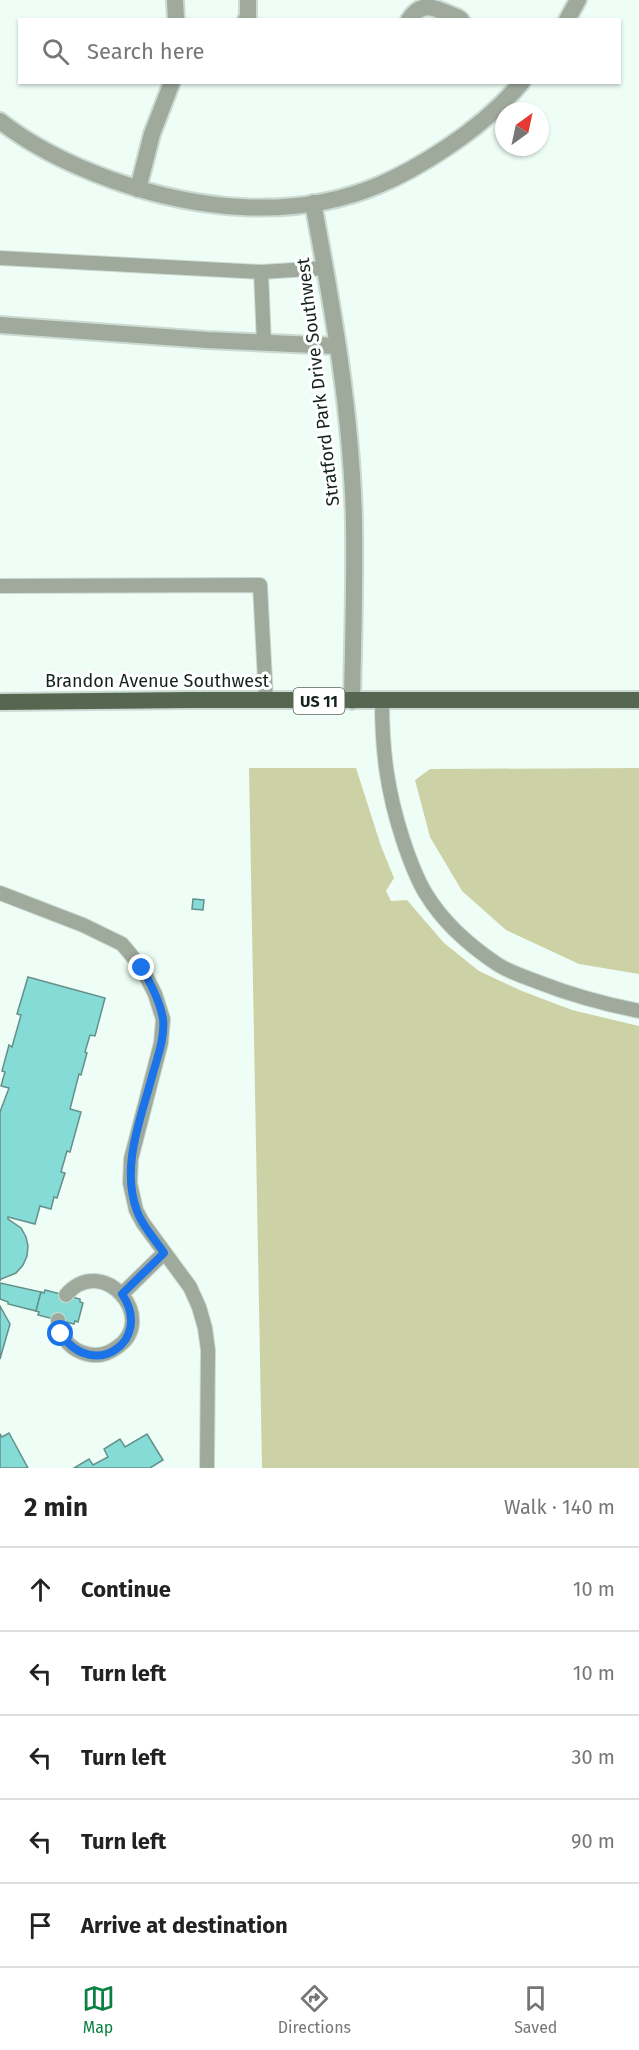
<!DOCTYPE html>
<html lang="en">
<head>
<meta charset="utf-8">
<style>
  body { margin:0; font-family:"Fira Sans",sans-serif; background:#f6f6f6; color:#222 }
  .compass { position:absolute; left:495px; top:102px; width:54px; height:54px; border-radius:50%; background:#fff; box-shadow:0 2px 4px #0004; rotate:33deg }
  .stop { position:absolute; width:18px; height:18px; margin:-14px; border:4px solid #1a73e8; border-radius:50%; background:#fff }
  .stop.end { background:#1a73e8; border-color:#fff; box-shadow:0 2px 6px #0008 }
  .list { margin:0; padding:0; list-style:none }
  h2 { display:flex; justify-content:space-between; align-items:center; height:78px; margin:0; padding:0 24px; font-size:26px }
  h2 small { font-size:20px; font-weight:400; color:#767676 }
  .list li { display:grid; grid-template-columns:39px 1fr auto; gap:18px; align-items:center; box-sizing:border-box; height:84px; padding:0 24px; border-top:2px solid #e0e0e0 }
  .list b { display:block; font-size:22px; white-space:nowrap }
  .list em { font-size:20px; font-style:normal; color:#767676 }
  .icon { flex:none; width:33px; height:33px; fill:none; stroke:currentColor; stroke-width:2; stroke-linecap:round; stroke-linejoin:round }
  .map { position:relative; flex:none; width:639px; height:1468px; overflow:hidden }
  .search { position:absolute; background:#fff; box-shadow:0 2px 4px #0004; left:18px; right:18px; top:18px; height:66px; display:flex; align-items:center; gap:15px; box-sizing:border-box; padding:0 21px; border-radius:0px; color:#767676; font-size:22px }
  .sheet { height:498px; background:#fff }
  nav { display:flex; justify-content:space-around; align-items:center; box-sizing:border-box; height:84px; border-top:2px solid #e0e0e0; background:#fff; font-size:16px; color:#767676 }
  nav a { display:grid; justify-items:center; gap:3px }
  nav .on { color:#0b8043 }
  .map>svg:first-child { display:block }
</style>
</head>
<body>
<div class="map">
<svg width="639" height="1468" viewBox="0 0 639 1468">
  <rect width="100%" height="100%" fill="#eefef6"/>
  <g fill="#ccd2a6">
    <polygon points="249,768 356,768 381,846 394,878 386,891 391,901 407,900 444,943 479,971 522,991 572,1010 639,1026 639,1468 262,1468"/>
    <polygon points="639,768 639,974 579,964 506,930 462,891 430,837 415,780 430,769"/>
  </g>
  <g fill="#85dbd5" stroke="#64908c" stroke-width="1.5">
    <polygon points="193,899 204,900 203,910 192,909"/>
    <polygon points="28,977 105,998 95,1036 90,1035 85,1052 87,1053 81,1075 79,1074 70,1109 81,1112 70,1152 67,1151 61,1172 65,1173 57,1198 54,1197 51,1209 40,1206 35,1224 8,1217 8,1219 21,1228 26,1237 28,1246 27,1256 23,1265 16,1273 1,1279 0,1281 0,1112 9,1088 1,1086 5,1072 2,1071 9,1045 12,1047 21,1015 17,1014"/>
    <polygon points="0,1283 41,1292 36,1311 8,1304 8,1302 0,1299"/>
    <polygon points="45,1290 80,1299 80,1302 83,1303 78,1322 75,1321 74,1324 38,1315 39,1312 36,1311 41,1292 44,1293"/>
    <polygon points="0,1306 10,1324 0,1359"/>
    <polygon points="9,1433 28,1468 0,1468 0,1434 2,1437"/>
    <polygon points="147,1434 163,1460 150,1468 74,1468 89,1459 93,1465 108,1457 104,1449 120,1439 125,1447"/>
  </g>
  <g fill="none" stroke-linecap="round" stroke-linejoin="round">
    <defs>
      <g id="service">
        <polyline points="0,258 261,272 264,343"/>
        <polyline points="261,272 325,268"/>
        <polyline points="0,586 260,585 266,700"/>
        <path d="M382 701C382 751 387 791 403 840 409 858 416 878 426 894 443 922 470 946 497 964 509 972 525 977 538 982 571 995 604 1004 639 1011"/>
        <polyline points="0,893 83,925 122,944 142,968 155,994 163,1019 161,1043 131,1159 130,1183 136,1210 143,1223 190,1287 199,1307 205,1328 208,1350 207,1468"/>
        <polyline points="122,1294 164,1253"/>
        <path d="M58 1320C59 1334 68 1347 81 1352 93 1357 105 1356 116 1348 161 1319 102 1252 66 1295"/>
      </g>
      <g id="minor">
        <polyline points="175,0 176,20"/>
        <polyline points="246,20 248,16 248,0"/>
        <path d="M409 20C421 1 433 7 449 14 454 16 459 17 461 20"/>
        <polyline points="567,20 578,0"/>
        <path d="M0 121C33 147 73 166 112 180 196 210 294 221 379 185 403 175 425 162 446 148 475 129 500 108 522 82"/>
        <polyline points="138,189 152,134 172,82"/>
        <path d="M313 203C333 309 352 416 354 524 355 583 353 642 352 701"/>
        <polyline points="0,325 207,340 337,346"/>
      </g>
      <polyline id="primary" points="0,702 190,700 639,700"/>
    </defs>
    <use href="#service" stroke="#cbdbd3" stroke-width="16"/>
    <use href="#minor" stroke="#cbdbd3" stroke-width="20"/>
    <use href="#primary" stroke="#cbdbd3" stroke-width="20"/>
    <use href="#service" stroke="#9fa99c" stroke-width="14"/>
    <use href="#minor" stroke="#9fa99c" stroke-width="16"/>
    <use href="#primary" stroke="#556751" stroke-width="16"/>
  </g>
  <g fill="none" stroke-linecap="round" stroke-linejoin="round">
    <path stroke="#1a73e8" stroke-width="8" d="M61 1334C93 1382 154 1341 122 1294L164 1253C155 1239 142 1226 137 1211 120 1166 142 1116 153 1073 158 1056 165 1036 163 1019 160 1001 150 983 142 968"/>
  </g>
  <g text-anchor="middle" stroke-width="6" stroke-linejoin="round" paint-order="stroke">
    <rect fill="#fff" stroke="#5a6560" stroke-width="1.5" x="293.5" y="688" width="51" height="26" rx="4.5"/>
    <g font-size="16" font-weight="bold" fill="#14231c">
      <text x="319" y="707">US 11</text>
    </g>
    <g font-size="18" fill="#14231c" stroke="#fff">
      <text transform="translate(318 382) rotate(-97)" y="6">Stratford Park Drive Southwest</text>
      <text x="157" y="687">Brandon Avenue Southwest</text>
    </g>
  </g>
</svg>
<svg class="compass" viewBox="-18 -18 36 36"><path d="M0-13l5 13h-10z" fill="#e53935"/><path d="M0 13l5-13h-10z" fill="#767676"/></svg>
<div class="stop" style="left:61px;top:1334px"></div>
<div class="stop end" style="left:142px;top:968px"></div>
<div class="search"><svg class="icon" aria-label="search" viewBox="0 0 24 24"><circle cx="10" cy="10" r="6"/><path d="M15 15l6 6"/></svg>Search here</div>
</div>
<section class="sheet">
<h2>2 min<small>Walk · 140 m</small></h2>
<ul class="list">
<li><svg class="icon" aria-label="ahead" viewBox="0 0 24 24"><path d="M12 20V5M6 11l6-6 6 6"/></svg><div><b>Continue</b></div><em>10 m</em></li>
<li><svg class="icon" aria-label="left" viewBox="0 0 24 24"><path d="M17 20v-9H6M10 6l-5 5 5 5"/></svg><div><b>Turn left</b></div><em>10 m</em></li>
<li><svg class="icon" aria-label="left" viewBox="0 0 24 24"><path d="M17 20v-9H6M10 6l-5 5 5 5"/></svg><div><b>Turn left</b></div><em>30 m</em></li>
<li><svg class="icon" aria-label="left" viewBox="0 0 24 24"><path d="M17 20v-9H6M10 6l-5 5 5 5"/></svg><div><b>Turn left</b></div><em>90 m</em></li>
<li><svg class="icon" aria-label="arrive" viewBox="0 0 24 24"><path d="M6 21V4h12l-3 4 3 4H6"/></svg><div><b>Arrive at destination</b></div></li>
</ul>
</section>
<nav>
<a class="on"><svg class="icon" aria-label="map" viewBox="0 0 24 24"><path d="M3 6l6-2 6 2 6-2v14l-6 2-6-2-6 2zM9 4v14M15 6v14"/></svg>Map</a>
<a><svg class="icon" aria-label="directions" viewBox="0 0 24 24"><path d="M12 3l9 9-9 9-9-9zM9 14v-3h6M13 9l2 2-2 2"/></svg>Directions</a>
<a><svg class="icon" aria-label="saved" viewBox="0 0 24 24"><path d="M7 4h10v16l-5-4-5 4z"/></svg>Saved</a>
</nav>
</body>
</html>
